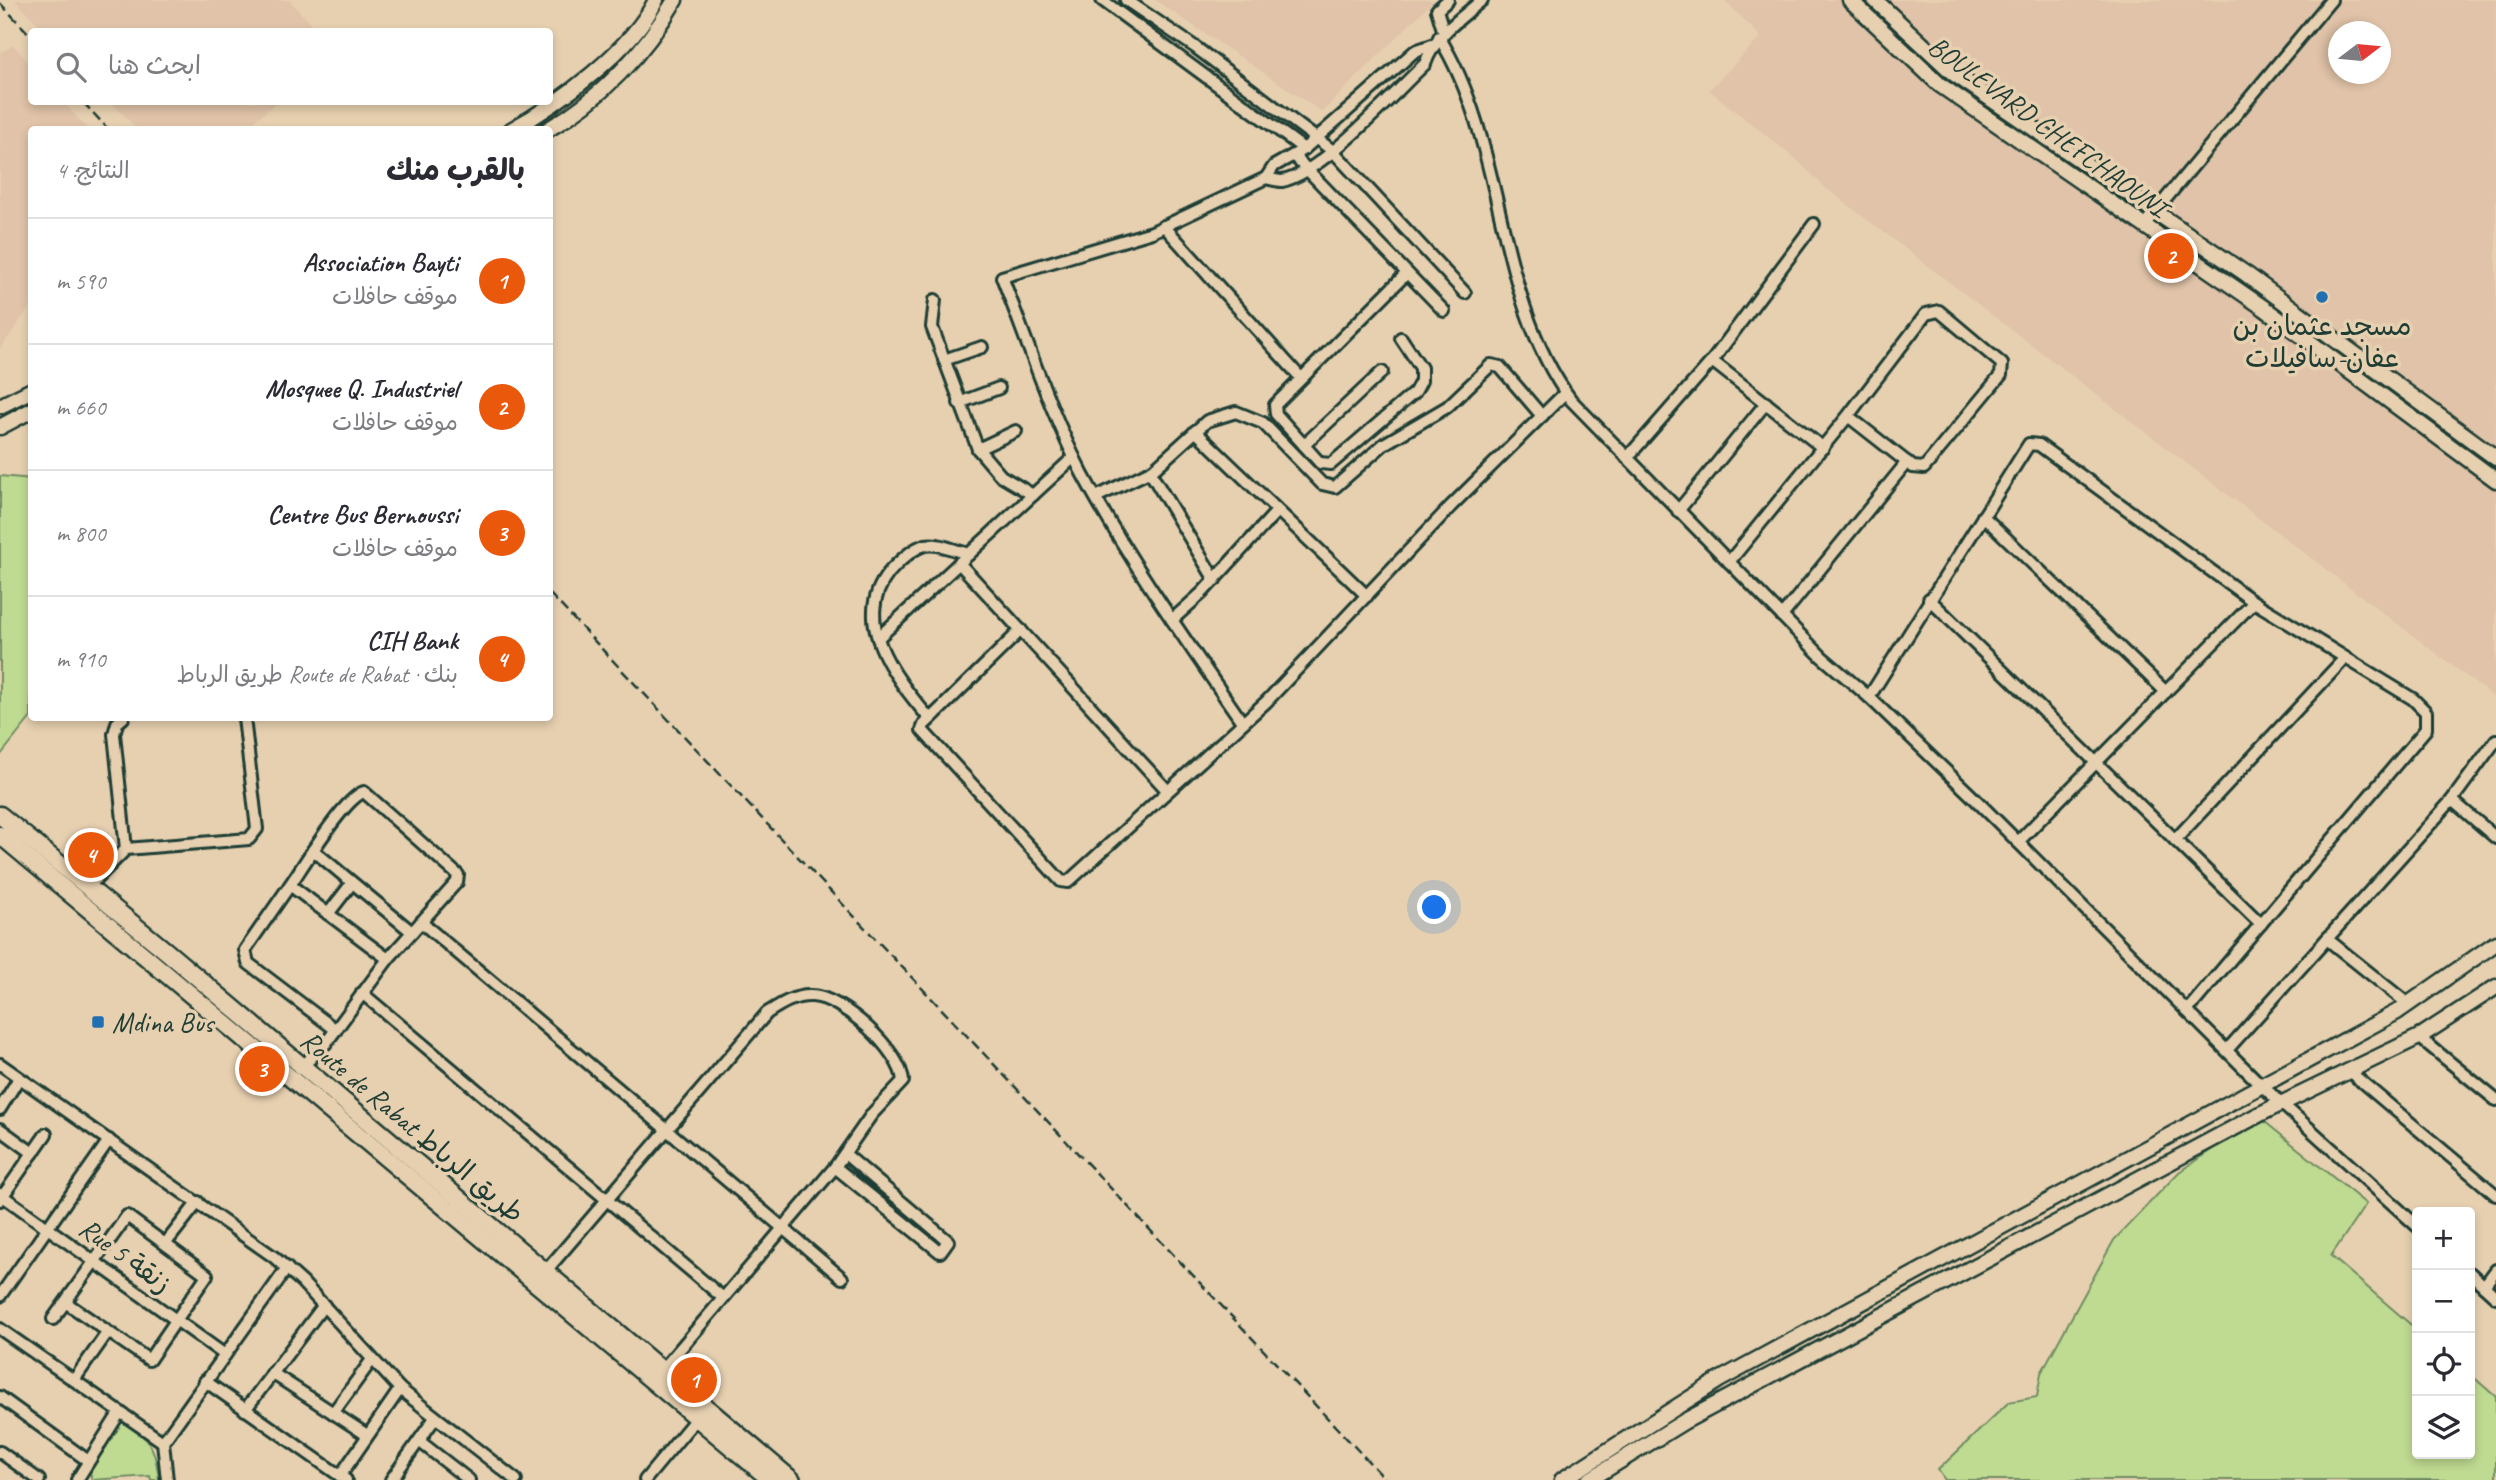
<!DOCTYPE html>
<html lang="ar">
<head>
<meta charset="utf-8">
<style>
  body { margin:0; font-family:Caveat,"Playpen Sans Arabic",sans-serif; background:#f2f2f3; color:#2b2b33; direction:rtl }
  .controls { position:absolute; right:21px; bottom:21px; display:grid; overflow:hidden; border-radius:7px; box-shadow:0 4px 10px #0003 }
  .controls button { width:63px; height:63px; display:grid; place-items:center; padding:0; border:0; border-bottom:2px solid #e1e1e2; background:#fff; color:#2b2b33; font:35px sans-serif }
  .compass { position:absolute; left:2328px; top:21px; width:63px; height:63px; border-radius:50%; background:#fff; box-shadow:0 4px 10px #0003; rotate:74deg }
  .you { position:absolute; left:1435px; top:908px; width:24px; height:24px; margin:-18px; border:5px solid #fff; border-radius:50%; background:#1a73e8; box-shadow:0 0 0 10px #1a73e833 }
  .badge { display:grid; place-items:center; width:46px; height:46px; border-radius:50%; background:#ea580c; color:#fff; font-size:23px; font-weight:700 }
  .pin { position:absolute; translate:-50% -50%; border:4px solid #fff; box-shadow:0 2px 7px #0006 }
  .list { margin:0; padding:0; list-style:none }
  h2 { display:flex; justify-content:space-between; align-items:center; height:91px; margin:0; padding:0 28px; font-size:30px }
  h2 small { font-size:23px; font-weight:400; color:#7c7c81 }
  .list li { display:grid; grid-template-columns:46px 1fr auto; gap:21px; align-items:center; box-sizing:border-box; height:126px; padding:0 28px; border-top:2px solid #e1e1e2 }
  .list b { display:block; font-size:26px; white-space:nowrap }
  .list p { margin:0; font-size:23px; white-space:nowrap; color:#7c7c81 }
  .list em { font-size:23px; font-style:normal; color:#7c7c81 }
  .icon { flex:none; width:38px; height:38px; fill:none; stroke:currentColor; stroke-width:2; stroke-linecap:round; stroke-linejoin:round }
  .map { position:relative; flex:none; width:2496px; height:1480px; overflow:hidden; direction:ltr }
  .search { position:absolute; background:#fff; box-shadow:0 4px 10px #0003; left:28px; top:28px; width:525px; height:77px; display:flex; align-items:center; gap:18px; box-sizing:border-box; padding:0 24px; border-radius:7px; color:#7c7c81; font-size:26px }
  .panel { position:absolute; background:#fff; box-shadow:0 4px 10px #0003; left:28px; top:126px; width:525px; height:595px; border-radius:7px; direction:rtl }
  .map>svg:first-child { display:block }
</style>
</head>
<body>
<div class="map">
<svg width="2496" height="1480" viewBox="0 0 2496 1480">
  <rect width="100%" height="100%" fill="#e7d0b0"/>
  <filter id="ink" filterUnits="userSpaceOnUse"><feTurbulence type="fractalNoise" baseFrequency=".0143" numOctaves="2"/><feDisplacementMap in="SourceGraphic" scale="14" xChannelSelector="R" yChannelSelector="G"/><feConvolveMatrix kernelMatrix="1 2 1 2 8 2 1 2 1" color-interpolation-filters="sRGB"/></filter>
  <g filter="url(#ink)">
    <g fill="#e0c3a8" fill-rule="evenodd">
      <polygon points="15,0 289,0 318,31 45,31"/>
      <polygon points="1155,0 1434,0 1322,112"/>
      <path d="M1724 0H2496V699L1827 189 1796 159 1709 90 1761 37ZM2338 32H2380V74H2338Z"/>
      <polygon points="13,45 31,65 32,102 63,102 88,129 32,130 31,305 0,349 0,53"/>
      <polygon points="111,102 278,102 243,130 137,129"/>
    </g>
    <g fill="#bfda91" stroke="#6f8c62" stroke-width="2">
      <polygon points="0,476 32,479 31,717 0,756"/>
      <polygon points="2259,1117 2366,1204 2331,1256 2417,1330 2417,1454 2470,1454 2470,1374 2496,1397 2496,1480 1945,1480 1938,1470 2009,1402 2037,1397 2041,1373 2114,1240 2179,1172"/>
      <path d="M120 1419C150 1438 155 1445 159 1480H151L150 1476 92 1480 89 1468Z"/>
    </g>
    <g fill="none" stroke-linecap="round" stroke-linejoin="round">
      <defs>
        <g id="street">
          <polyline points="1102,0 1304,149"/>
          <polyline points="1126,0 1195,47 1333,151 1465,293"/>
          <polyline points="1444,33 1437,10 1448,0"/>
          <path d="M1439 37C1507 147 1493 294 1571 400L1822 657 1869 697 1975 799 2260 1084 2417 1226"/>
          <polyline points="1294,156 1444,311"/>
          <path d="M1266 178C1270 179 1277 181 1282 181 1320 175 1395 92 1425 64 1435 35 1459 20 1482 0"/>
          <polyline points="2144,225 2331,0"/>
          <polyline points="1164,226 1301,378"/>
          <polyline points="935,300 932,327 978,449 1001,476 1033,495"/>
          <polyline points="1401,338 1421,368 1421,381 1415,392 1331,464 1320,463 1276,414 1275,405 1407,273"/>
          <polyline points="944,360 982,347"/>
          <polyline points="1712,361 1823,448"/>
          <polyline points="959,403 999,388"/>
          <polyline points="1195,431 1367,596"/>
          <polyline points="1304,445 1382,372"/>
          <polyline points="978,449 1016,431"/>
          <polyline points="1627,458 1712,361 1814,224"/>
          <polyline points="1150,472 1215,580"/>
          <polyline points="1096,497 1153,470 1207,421 1236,412 1263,423 1322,484 1335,487 1384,444 1447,407 1491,365 1500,367 1542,416"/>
          <polyline points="1678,511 1766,403"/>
          <polyline points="1983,516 2166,692"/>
          <polyline points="1729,562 1848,416 1851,412 1926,314 1939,311 2002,364 2001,375 1924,468 1913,467 1848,416"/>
          <polyline points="959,563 1167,790"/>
          <polyline points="1929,599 2261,924"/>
          <polyline points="1782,616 1907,462"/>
          <polyline points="1172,620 1202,593 1277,511"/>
          <polyline points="1021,630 924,725 922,730 1061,881 1068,882 1266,702 1451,506 1565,393"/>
          <polyline points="878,638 1074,457"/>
          <polyline points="1869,697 2029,444 2039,445 2254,602 2413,699 2426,712 2426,729 2187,1011"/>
          <polyline points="123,718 117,723 114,734 126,849"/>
          <path d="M930 719C894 677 844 614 897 564 927 535 932 544 969 554"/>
          <path d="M1242 722C1187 642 1129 561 1083 475 1050 412 1028 343 1002 277L1152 232 1266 178 1274 166 1304 149 1415 51 1432 45"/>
          <polyline points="2452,800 2496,838"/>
          <polyline points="2175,840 2345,658"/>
          <polyline points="2018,842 2254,602"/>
          <polyline points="313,850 412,932"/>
          <path d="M290 885C303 866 344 798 364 792L458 875 457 882 388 959 326 1043 300 1069"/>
          <polyline points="88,887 126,849 249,839 257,829 244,718"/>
          <polyline points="328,914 352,883"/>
          <polyline points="421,922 842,1278"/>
          <polyline points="2327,939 2408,1004"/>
          <polyline points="362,993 722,1297"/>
          <polyline points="336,1030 248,963 245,950 290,885 388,959"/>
          <polyline points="2419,1037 2496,1100"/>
          <polyline points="2227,1050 2452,800 2496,740"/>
          <polyline points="0,1064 274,1257 302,1282 400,1389 516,1480"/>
          <polyline points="2350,1072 2496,1195"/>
          <polyline points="0,1109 19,1078"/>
          <polyline points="0,1129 33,1153"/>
          <polyline points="835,1167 940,1252 948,1241 845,1154"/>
          <polyline points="0,1194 225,1355"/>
          <polyline points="0,1200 46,1134"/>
          <polyline points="166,1243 198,1202"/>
          <path d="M545 1272 767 1013C781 1004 795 995 812 996 842 997 901 1051 903 1081L872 1114 835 1167 663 1369"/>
          <polyline points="2470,1273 2496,1297"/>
          <polyline points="2484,1286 2496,1270"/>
          <polyline points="0,1296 109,1140"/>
          <polyline points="53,1319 127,1216 207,1275 149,1360 65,1302"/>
          <polyline points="0,1329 163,1442"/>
          <polyline points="272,1373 367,1435"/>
          <polyline points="74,1380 107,1333"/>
          <polyline points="205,1381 346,1480"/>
          <polyline points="0,1397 87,1460"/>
          <polyline points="245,1410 324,1305"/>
          <polyline points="333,1413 371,1361"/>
          <polyline points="419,1441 469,1480"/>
          <polyline points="0,1452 39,1480"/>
          <polyline points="340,1476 400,1389"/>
          <polyline points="77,1480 120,1412"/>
          <polyline points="167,1480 163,1442 287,1268"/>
          <polyline points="391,1480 435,1418"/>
          <polyline points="645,1480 699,1415"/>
        </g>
        <g id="secondary">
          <polyline points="1850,0 1940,85 2264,308 2496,480"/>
          <polyline points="1875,0 1953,73 2246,274 2496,458"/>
          <path d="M511 130C558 104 632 50 656 0"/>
          <path d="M547 130C600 100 645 52 675 0"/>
          <polyline points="0,406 32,390"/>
          <polyline points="0,427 32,410"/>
          <polyline points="1562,1480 1719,1380 2397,1012 2496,943"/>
          <polyline points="1589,1480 1685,1421 2260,1114 2419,1037 2496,987"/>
        </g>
        <g id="primary">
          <polyline points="0,815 166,951 792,1480"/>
          <polyline points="0,835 771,1480"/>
        </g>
      </defs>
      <use href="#street" stroke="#1f3d34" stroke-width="16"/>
      <use href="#secondary" stroke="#1f3d34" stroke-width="19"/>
      <use href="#primary" stroke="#1f3d34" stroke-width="21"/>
      <use href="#street" stroke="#e7d0b0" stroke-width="10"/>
      <use href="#secondary" stroke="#e7d0b0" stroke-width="14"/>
      <use href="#primary" stroke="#e7d0b0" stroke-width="16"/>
      <g stroke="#1f3d34" stroke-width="2.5" stroke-dasharray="10 5" stroke-linecap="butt">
        <polyline points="0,3 32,37"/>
        <polyline points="83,102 109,130"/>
        <polyline points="550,594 1386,1480"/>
      </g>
    </g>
  </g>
  <g fill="#1f6fb2" stroke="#e7d0b0" stroke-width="2.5">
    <circle cx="2322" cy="297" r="7"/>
    <rect x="91" y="1015" width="14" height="14" rx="3.5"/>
  </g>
  <g text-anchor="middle" stroke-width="7" stroke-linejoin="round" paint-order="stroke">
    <g font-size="28" fill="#1f3d34" stroke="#e7d0b0">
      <text transform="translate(2048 126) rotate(36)" y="10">BOULEVARD CHEFCHAOUNI</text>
      <text transform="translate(413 1126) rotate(40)" y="10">Route de Rabat طريق الرباط</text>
      <text transform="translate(126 1255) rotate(36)" y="10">Rue 5 زنقة</text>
    </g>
    <g font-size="28" fill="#1f3d34" stroke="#e7d0b0">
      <text x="2322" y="335">مسجد عثمان بن<tspan x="2322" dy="32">عفان-سافيلات</tspan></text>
      <text x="112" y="1032" text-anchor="start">Mdina Bus</text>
    </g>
  </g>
</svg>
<div class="controls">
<button>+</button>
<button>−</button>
<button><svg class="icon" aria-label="locate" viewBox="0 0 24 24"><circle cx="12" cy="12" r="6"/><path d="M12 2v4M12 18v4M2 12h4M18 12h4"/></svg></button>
<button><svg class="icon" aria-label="layers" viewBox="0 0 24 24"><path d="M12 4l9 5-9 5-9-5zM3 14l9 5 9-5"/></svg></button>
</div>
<svg class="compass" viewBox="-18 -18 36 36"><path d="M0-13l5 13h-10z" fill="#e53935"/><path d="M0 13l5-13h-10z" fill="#7c7c81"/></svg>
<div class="you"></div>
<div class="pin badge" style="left:694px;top:1380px">1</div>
<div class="pin badge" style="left:2171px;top:256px">2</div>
<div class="pin badge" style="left:262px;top:1069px">3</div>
<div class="pin badge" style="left:91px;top:855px">4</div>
<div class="search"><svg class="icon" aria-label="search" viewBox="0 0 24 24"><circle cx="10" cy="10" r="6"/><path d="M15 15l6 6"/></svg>ابحث هنا</div>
<section class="panel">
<h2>بالقرب منك<small>النتائج: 4</small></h2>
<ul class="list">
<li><span class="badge">1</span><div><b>Association Bayti</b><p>موقف حافلات</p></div><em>590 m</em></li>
<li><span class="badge">2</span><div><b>Mosquee Q. Industriel</b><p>موقف حافلات</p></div><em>660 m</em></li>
<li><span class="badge">3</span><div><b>Centre Bus Bernoussi</b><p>موقف حافلات</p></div><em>800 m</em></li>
<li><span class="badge">4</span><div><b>CIH Bank</b><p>بنك · Route de Rabat طريق الرباط</p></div><em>910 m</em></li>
</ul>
</section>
</div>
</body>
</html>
